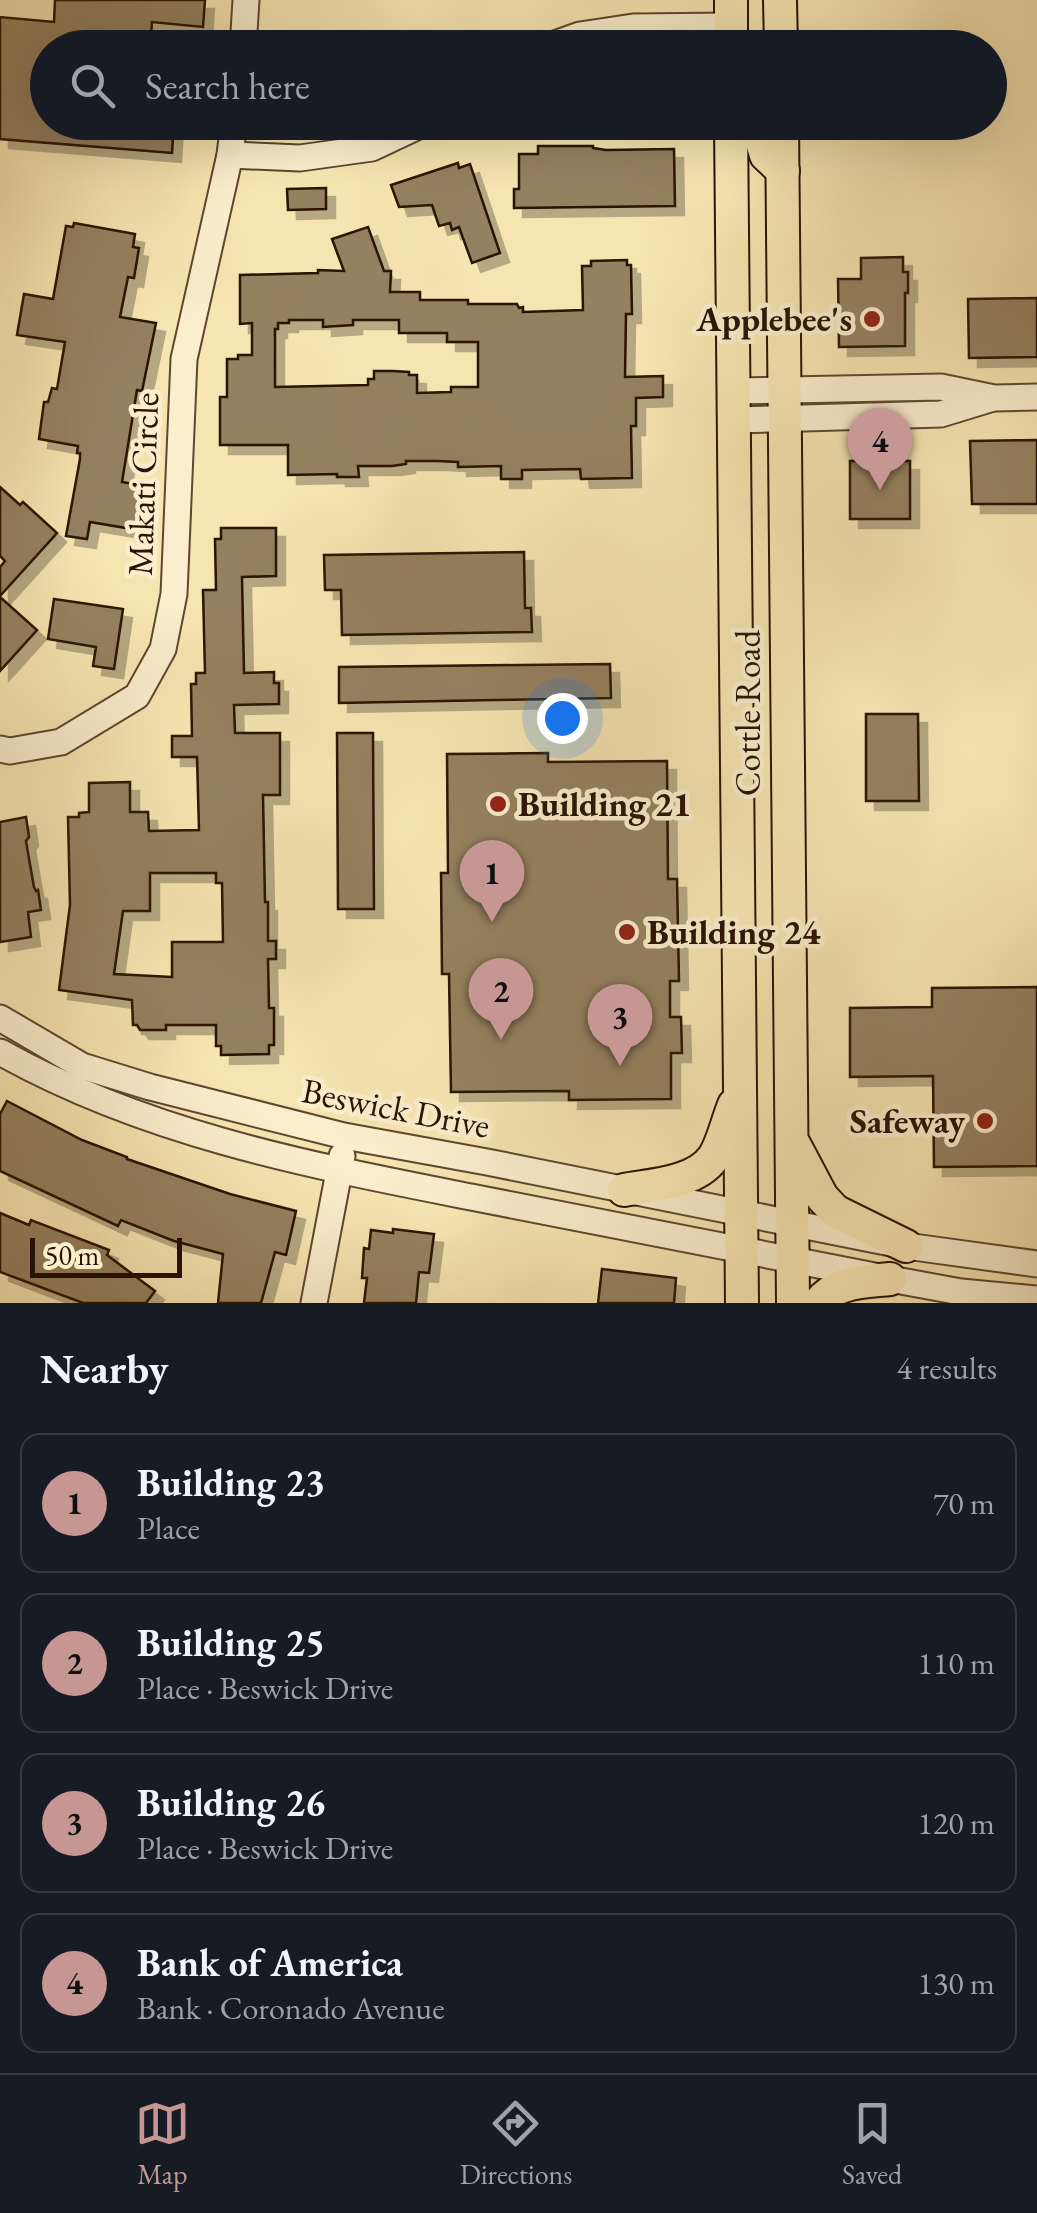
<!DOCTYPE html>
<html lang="en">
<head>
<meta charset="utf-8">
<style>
  body { margin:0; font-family:"EB Garamond",serif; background:#20242c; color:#f1f3f6 }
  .scale { position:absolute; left:30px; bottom:25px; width:152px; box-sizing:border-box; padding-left:10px; border:5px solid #2a1204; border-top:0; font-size:28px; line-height:35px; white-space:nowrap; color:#2a1204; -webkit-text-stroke:8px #faeecc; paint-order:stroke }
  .you { position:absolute; left:562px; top:718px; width:35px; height:35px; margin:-25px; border:8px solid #fff; border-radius:50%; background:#1a73e8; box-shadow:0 0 0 15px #1a73e833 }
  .badge { display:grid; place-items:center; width:65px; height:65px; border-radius:50%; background:#c59692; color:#111; font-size:32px; font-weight:700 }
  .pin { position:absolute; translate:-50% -82px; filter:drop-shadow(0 2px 5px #0008) }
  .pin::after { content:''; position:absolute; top:52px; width:35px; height:30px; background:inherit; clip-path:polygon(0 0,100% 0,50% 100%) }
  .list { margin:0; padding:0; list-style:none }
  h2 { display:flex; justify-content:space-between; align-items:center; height:130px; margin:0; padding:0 40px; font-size:42px }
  h2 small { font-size:32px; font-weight:400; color:#9ea1a6 }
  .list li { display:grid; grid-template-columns:65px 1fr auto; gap:30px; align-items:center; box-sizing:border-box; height:140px; margin:0 20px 20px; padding:0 20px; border:2px solid #363941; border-radius:20px }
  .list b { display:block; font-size:38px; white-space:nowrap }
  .list p { margin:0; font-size:32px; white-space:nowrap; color:#9ea1a6 }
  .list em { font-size:32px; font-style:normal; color:#9ea1a6 }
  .icon { flex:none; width:55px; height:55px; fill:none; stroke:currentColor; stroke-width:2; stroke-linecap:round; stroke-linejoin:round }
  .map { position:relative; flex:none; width:1037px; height:1303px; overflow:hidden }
  .search { position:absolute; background:#171b24; box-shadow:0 10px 40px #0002; left:30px; right:30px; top:30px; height:110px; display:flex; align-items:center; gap:25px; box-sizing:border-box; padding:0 35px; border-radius:55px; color:#9ea1a6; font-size:38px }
  .sheet { height:770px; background:#171b24 }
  nav { display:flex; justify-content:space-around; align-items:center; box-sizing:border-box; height:140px; border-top:2px solid #363941; background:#171b24; font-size:28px; color:#9ea1a6 }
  nav a { display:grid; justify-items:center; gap:5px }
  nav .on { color:#c59692 }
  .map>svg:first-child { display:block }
</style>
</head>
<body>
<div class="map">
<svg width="1037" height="1303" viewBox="0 0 1037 1303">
  <defs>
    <filter id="shadow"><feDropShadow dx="9" dy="9" stdDeviation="0" flood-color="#0004"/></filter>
  </defs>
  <rect width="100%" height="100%" fill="#f7e5b1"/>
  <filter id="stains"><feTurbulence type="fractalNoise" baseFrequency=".002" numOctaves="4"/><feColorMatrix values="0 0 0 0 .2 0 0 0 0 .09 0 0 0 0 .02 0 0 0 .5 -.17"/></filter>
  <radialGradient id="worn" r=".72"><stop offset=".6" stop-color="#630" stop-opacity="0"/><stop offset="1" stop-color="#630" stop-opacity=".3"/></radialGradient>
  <g fill="#95805e" stroke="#2a1204" stroke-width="2.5" fill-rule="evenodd" filter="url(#shadow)">
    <polygon points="55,0 205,0 203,27 152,22 150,48 48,48 48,122 174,122 172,153 0,139 0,17 54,22"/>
    <polygon points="538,146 593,146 593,148 606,150 674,149 675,206 514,208 514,189 519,189 519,154 538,154"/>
    <polygon points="458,163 459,168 470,164 500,253 472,263 459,227 452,230 450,223 439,226 432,205 399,207 391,185"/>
    <polygon points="326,188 326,209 288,210 287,189"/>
    <polygon points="74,223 135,234 133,247 139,248 134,278 128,277 120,317 156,323 142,391 137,390 122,482 145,486 138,530 90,522 87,539 66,536 80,459 80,453 77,453 78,446 39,439 44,402 48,402 52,388 57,389 65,342 17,335 24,294 53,299 66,226 73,227"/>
    <path d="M368 227 384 271H391L390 292H420V300H468V304H517L519 308 523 307V312L583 310 582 266H591V261L627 260V265H631L632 314H626L625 377 663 376V397L636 398V426H631L632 478 581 479 580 469 522 470V479H501V466L458 467V462L437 461H406V464L392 466H358L359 477H337V474L288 475V445H220V397H227V359H238V355H252V323L240 324V275L318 273V270L344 271 332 239ZM289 320H323V327L353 325V320H399V333H447V342H478V387H451V392L417 393V375H409V372L393 371H374V379H368V385L275 387V329H278V323H289Z"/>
    <polygon points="903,257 903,272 908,272 908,293 905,293 905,346 839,347 838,279 861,279 861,258"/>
    <polygon points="1037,298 1037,357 969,358 968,299"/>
    <polygon points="1037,440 1037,504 972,504 970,441"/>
    <rect x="850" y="461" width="60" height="58"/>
    <polygon points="0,487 20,505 23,502 57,533 0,596 0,567 5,561 0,556"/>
    <path d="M221 528H276V576L242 577 244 673 274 672V683H279V704L234 705 235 733H280V795H263L265 902H268V941H276V959H268L269 1008H274V1045H269V1054L221 1055V1046H216V1025H166V1030H140L137 1025H133L132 1000 59 990 70 905 68 817H79V813L89 812V783L130 782V812H148L149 831 199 830 197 757H172V736H192L191 684H196V673H205L203 590H216L215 539H221ZM150 873H216V883H222L223 942H172V977L114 974 123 911H150Z"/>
    <polygon points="524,552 525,608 531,608 532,632 342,635 341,590 325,590 324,555"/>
    <polygon points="0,597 37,630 0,671"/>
    <polygon points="54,599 123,609 114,669 93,666 96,647 48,639"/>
    <polygon points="610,664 611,698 339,703 339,667"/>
    <polygon points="866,714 918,714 919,801 866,801"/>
    <polygon points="337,733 373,733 374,909 338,909"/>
    <polygon points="548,753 548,762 667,761 668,879 677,879 679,981 670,981 670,1017 681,1017 682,1053 671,1053 671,1099 569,1100 569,1091 451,1092 449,974 442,974 441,873 448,873 447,754"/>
    <polygon points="26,817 29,837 26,841 28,853 34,887 36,891 38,890 41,910 28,912 31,937 0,942 0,822"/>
    <polygon points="1037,987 1037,1166 934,1167 933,1076 850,1077 850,1008 932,1007 932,988"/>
    <polygon points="7,1101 82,1140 127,1157 127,1159 230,1194 296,1211 286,1255 275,1252 261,1303 218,1303 223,1254 174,1241 121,1220 118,1226 0,1171 0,1114"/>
    <polygon points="0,1213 29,1225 31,1220 109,1250 107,1255 155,1291 146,1303 83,1303 0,1272"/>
    <polygon points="393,1229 434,1234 429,1273 419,1272 416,1303 364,1303 367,1278 362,1278 364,1248 369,1249 371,1230 393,1233"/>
    <polygon points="602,1269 676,1278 674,1303 598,1303"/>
  </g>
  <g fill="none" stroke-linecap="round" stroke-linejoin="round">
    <defs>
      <g id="minor">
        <polyline points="243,48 246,0"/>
        <polyline points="544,48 580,35 633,27 731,26"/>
        <polyline points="230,155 300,158 372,148 427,122"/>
        <polyline points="734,391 941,387 994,398 1037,397"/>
        <polyline points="734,420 941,414 990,399"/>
        <polyline points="0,749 10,751 61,742 137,696 163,649 174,594 184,359 230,155 234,122"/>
        <polyline points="0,1018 82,1066 150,1087 344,1136 487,1162 906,1246 1037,1264"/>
        <path d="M0 1052C146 1134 309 1165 471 1197 610 1225 750 1252 890 1279L961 1292 1037 1299"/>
        <polyline points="314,1303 342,1156"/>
      </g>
      <g id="major">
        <polyline points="731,0 731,48"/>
        <polyline points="780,0 781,48"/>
        <polyline points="731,122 742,1303"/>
        <polyline points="756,122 766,155 783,171"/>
        <polyline points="782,122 793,1303"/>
        <polyline points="795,1146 822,1197 835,1211 906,1246"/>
        <path d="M624 1190C652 1185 695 1183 713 1158 722 1146 728 1119 734 1105"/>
        <path d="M819 1303C836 1281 864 1282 890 1279"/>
      </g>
    </defs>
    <use href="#minor" stroke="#5d472f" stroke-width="29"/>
    <use href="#major" stroke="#2a1204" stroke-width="36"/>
    <use href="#minor" stroke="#faeecc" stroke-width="25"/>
    <use href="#major" stroke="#f7e5b1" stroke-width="32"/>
  </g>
  <g fill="#8f2418" stroke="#faeecc" stroke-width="4">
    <circle cx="872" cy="319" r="10"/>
    <circle cx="498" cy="804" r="10"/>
    <circle cx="627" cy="932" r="10"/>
    <circle cx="985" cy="1121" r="10"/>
  </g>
  <g text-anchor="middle" stroke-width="9" stroke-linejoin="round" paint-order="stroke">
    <g font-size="35" font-weight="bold" fill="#2a1204" stroke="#faeecc" text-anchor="end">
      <text x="852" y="331">Applebee's</text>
      <text x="518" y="816" text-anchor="start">Building 21</text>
      <text x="647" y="944" text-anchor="start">Building 24</text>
      <text x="965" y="1133">Safeway</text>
    </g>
    <g font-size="35" fill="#2a1204" stroke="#faeecc">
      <text transform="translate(143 484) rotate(-88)" y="12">Makati Circle</text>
      <text transform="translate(748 713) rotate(-90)" y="12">Cottle Road</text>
      <text transform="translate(396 1108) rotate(11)" y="12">Beswick Drive</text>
    </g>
  </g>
  <rect width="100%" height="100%" filter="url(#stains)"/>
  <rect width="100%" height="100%" fill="url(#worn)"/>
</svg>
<div class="scale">50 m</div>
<div class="you"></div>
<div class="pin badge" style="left:492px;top:922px">1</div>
<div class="pin badge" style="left:501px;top:1040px">2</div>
<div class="pin badge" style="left:620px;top:1066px">3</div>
<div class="pin badge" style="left:880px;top:490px">4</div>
<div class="search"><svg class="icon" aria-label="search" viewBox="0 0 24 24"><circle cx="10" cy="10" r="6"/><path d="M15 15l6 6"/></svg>Search here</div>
</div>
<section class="sheet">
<h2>Nearby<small>4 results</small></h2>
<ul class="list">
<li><span class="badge">1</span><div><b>Building 23</b><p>Place</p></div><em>70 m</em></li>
<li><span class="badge">2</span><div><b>Building 25</b><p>Place · Beswick Drive</p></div><em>110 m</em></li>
<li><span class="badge">3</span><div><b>Building 26</b><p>Place · Beswick Drive</p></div><em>120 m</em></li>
<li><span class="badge">4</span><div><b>Bank of America</b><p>Bank · Coronado Avenue</p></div><em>130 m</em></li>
</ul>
</section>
<nav>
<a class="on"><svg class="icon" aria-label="map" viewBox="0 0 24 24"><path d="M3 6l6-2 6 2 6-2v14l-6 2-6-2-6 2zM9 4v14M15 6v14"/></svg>Map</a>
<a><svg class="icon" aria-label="directions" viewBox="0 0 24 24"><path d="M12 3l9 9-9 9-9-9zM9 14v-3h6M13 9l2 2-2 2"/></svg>Directions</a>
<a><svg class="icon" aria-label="saved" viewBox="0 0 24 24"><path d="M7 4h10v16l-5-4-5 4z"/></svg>Saved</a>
</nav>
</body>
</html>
